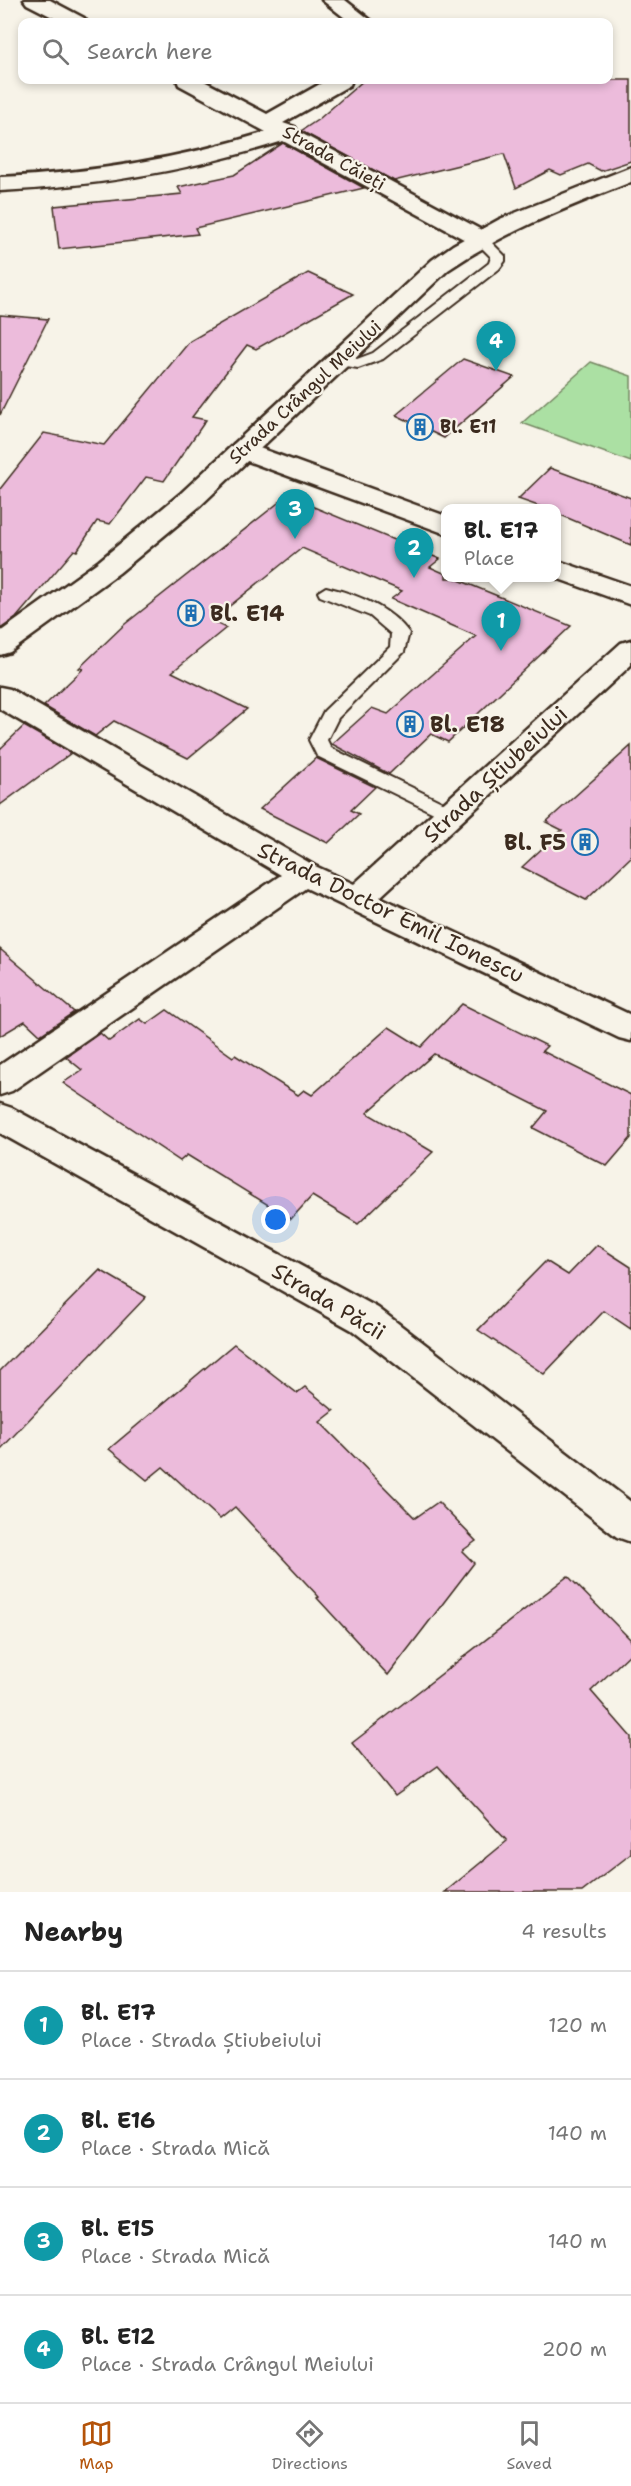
<!DOCTYPE html>
<html lang="en">
<head>
<meta charset="utf-8">
<style>
  body { margin:0; font-family:"Shantell Sans",sans-serif; background:#f6f6f6; color:#222 }
  .you { position:absolute; left:276px; top:1220px; width:21px; height:21px; margin:-15px; border:4px solid #fff; border-radius:50%; background:#1a73e8; box-shadow:0 0 0 9px #1a73e833 }
  .badge { display:grid; place-items:center; width:39px; height:39px; border-radius:50%; background:#b45309; color:#fff; font-size:20px; font-weight:700 }
  .pin { position:absolute; translate:-50% -50px; filter:drop-shadow(0 2px 3px #0008) }
  .pin::after { content:''; position:absolute; top:32px; width:21px; height:18px; background:inherit; clip-path:polygon(0 0,100% 0,50% 100%) }
  .popup { position:absolute; left:441px; top:504px; width:120px; height:78px; box-sizing:border-box; display:grid; place-content:center; border-radius:12px; background:#fff; filter:drop-shadow(0 2px 4px #0005); font-size:20px; white-space:nowrap; color:#767676 }
  .popup b { font-size:22px; color:#222 }
  .popup::after { content:''; position:absolute; left:50%; top:100%; margin-left:-12px; border:12px solid transparent; border-top-color:#fff }
  .list { margin:0; padding:0; list-style:none }
  h2 { display:flex; justify-content:space-between; align-items:center; height:78px; margin:0; padding:0 24px; font-size:26px }
  h2 small { font-size:20px; font-weight:400; color:#767676 }
  .list li { display:grid; grid-template-columns:39px 1fr auto; gap:18px; align-items:center; box-sizing:border-box; height:108px; padding:0 24px; border-top:2px solid #e0e0e0 }
  .list b { display:block; font-size:22px; white-space:nowrap }
  .list p { margin:0; font-size:20px; white-space:nowrap; color:#767676 }
  .list em { font-size:20px; font-style:normal; color:#767676 }
  .icon { flex:none; width:33px; height:33px; fill:none; stroke:currentColor; stroke-width:2; stroke-linecap:round; stroke-linejoin:round }
  .map { position:relative; flex:none; width:631px; height:1892px; overflow:hidden }
  .search { position:absolute; background:#fff; box-shadow:0 3px 9px #0003; left:18px; right:18px; top:18px; height:66px; display:flex; align-items:center; gap:15px; box-sizing:border-box; padding:0 21px; border-radius:12px; color:#767676; font-size:22px }
  .sheet { height:510px; background:#fff }
  nav { display:flex; justify-content:space-around; align-items:center; box-sizing:border-box; height:84px; border-top:2px solid #e0e0e0; background:#fff; font-size:16px; color:#767676 }
  nav a { display:grid; justify-items:center; gap:3px }
  nav .on { color:#b45309 }
  .map>svg:first-child { display:block }
</style>
</head>
<body>
<div class="map">
<svg width="631" height="1892" viewBox="0 0 631 1892">
  <rect width="100%" height="100%" fill="#f7f3e8"/>
  <filter id="ink" filterUnits="userSpaceOnUse"><feTurbulence type="fractalNoise" baseFrequency=".0167" numOctaves="2"/><feDisplacementMap in="SourceGraphic" scale="12" xChannelSelector="R" yChannelSelector="G"/><feConvolveMatrix kernelMatrix="1 2 1 2 8 2 1 2 1" color-interpolation-filters="sRGB"/></filter>
  <g filter="url(#ink)">
    <polygon fill="#abe0a3" stroke="#738560" stroke-width="1.5" points="591,362 631,376 631,462 522,423"/>
    <g fill="#ecbbdb" stroke="#3b2a1e" stroke-width="1.5">
      <polygon points="364,80 631,80 631,161 601,171 588,164 561,175 550,170 516,188 504,154 394,181 301,131 319,119"/>
      <polygon points="283,143 364,188 195,228 198,234 59,249 54,206 182,194 178,187 234,175"/>
      <polygon points="308,273 353,294 256,349 247,345 192,417 206,420 164,481 146,477 110,524 97,521 77,551 74,550 16,618 0,629 0,489 44,433 104,445 190,341"/>
      <polygon points="0,315 48,319 0,415"/>
      <polygon points="463,359 514,377 444,438 396,415"/>
      <polygon points="550,468 631,498 631,545 556,513 556,508 544,508 518,499"/>
      <polygon points="287,496 440,559 430,567 446,574 446,578 454,578 571,626 448,742 431,734 389,774 332,744 372,708 388,714 476,636 391,599 402,591 302,548 211,621 226,628 172,672 247,709 188,758 114,721 95,736 44,706 83,669 79,668 125,624"/>
      <polygon points="24,726 71,753 0,805 0,749"/>
      <polygon points="631,746 631,857 586,900 522,867 562,830 546,822"/>
      <polygon points="316,758 375,787 351,810 359,814 328,843 260,809"/>
      <polygon points="0,949 74,1012 40,1035 25,1021 0,1036"/>
      <polygon points="462,1004 547,1046 542,1051 631,1095 631,1138 607,1166 533,1128 547,1111 434,1054 367,1113 433,1152 358,1224 312,1196 291,1219 187,1155 180,1161 63,1083 82,1070 66,1057 100,1033 109,1041 140,1019 147,1024 167,1010 233,1057 235,1055 298,1095 304,1090 312,1095 389,1027 421,1047"/>
      <polygon points="597,1245 631,1267 631,1329 604,1311 544,1374 478,1330 546,1261 568,1275"/>
      <polygon points="100,1270 146,1297 0,1450 0,1371"/>
      <polygon points="234,1344 297,1393 305,1387 334,1411 320,1422 415,1518 438,1502 476,1541 462,1551 474,1563 388,1675 317,1598 319,1597 235,1507 220,1519 163,1467 147,1480 109,1449"/>
      <polygon points="568,1576 631,1640 631,1653 591,1691 631,1737 631,1854 582,1892 445,1892 507,1841 438,1766 395,1796 352,1743"/>
    </g>
    <g fill="none" stroke-linecap="round" stroke-linejoin="round">
      <defs>
        <g id="service">
          <polygon points="479,234 484,235 505,256 505,261 499,269 383,359 358,368 332,364 330,361 332,358 357,359 373,353 489,263 491,257 472,238"/>
          <path d="M326 587C356 594 390 607 409 633L404 652 338 718 327 740 331 748 458 810 460 814 458 818H444L317 756 309 740 324 711 390 647 391 634 370 616 320 596 318 592Z"/>
        </g>
        <g id="minor">
          <polygon points="24,0 50,0 84,18 87,22 62,22 27,4"/>
          <polygon points="322,0 345,0 373,22 350,22"/>
          <path d="M177 80H202L267 114 327 80H352L350 85 283 123 295 127 297 131 487 233 491 238 487 243 479 245 471 243 283 141C190 171 97 186 0 191V177C91 173 179 159 266 132L179 85Z"/>
          <polygon points="243,442 446,516 446,534 234,456 230,450 234,444"/>
          <polygon points="556,560 631,586 631,605 556,578"/>
          <polygon points="631,640 631,665 380,897 631,1015 631,1041 619,1038 306,888 12,1091 0,1095 0,1065 281,875 0,709 0,687 10,689 315,866 354,884 621,643"/>
          <polygon points="0,1104 12,1108 378,1308 631,1502 631,1542 617,1537 352,1330 0,1133"/>
        </g>
        <path id="tertiary" d="M631 167V182C568 207 505 231 448 270L200 506 119 573 10 652 0 655V632L99 561 180 494 432 260 453 245 500 219Z"/>
      </defs>
      <use href="#service" stroke="#3b2a1e" stroke-width="4"/>
      <use href="#minor" stroke="#3b2a1e" stroke-width="5"/>
      <use href="#tertiary" stroke="#3b2a1e" stroke-width="5"/>
      <use href="#service" fill="#f7f3e8" fill-rule="evenodd"/>
      <use href="#minor" fill="#f7f3e8" fill-rule="evenodd"/>
      <use href="#tertiary" fill="#f7f3e8" fill-rule="evenodd"/>
    </g>
  </g>
  <defs>
    <symbol id="building-ring" viewBox="-11 -11 22 22"><circle r="9.5" fill="#f7f3e8" stroke="#1f6fb2" stroke-width="1.5"/><path d="M-4-6H4V6H1V3H-1V6H-4ZM-2.5-4.3h1.7v1.8h-1.7ZM.8-4.3h1.7v1.8H.8ZM-2.5-1h1.7V.8h-1.7ZM.8-1h1.7V.8H.8Z" fill="#1f6fb2"/></symbol>
  </defs>
  <g fill-rule="evenodd">
    <use href="#building-ring" x="405" y="412" width="30" height="30"/>
    <use href="#building-ring" x="176" y="598" width="30" height="30"/>
    <use href="#building-ring" x="395" y="709" width="30" height="30"/>
    <use href="#building-ring" x="570" y="827" width="30" height="30"/>
  </g>
  <g text-anchor="middle" stroke-width="4.5" stroke-linejoin="round" paint-order="stroke">
    <g font-size="18" fill="#3b2a1e" stroke="#f7f3e8">
      <text transform="translate(334 158) rotate(29)" y="6">Strada Căieți</text>
      <text transform="translate(305 392) rotate(-43)" y="6">Strada Crângul Meiului</text>
    </g>
    <g font-size="18" font-weight="bold" fill="#3b2a1e" stroke="#f7f3e8" text-anchor="start">
      <text x="440" y="433">Bl. E11</text>
    </g>
    <g font-size="22" font-weight="bold" fill="#3b2a1e" stroke="#f7f3e8" text-anchor="start">
      <text x="210" y="621">Bl. E14</text>
      <text x="430" y="732">Bl. E18</text>
      <text x="566" y="850" text-anchor="end">Bl. F5</text>
    </g>
    <g font-size="22" fill="#3b2a1e" stroke="#f7f3e8">
      <text transform="translate(495 774) rotate(-43)" y="8">Strada Știubeiului</text>
      <text transform="translate(391 912) rotate(26)" y="8">Strada Doctor Emil Ionescu</text>
      <text transform="translate(329 1301) rotate(31)" y="8">Strada Păcii</text>
    </g>
  </g>
</svg>
<div class="you"></div>
<div class="pin badge" style="left:501px;top:651px;background:#0f9aa8">1</div>
<div class="popup"><b>Bl. E17</b>Place</div>
<div class="pin badge" style="left:414px;top:578px;background:#0f9aa8">2</div>
<div class="pin badge" style="left:295px;top:539px;background:#0f9aa8">3</div>
<div class="pin badge" style="left:496px;top:371px;background:#0f9aa8">4</div>
<div class="search"><svg class="icon" aria-label="search" viewBox="0 0 24 24"><circle cx="10" cy="10" r="6"/><path d="M15 15l6 6"/></svg>Search here</div>
</div>
<section class="sheet">
<h2>Nearby<small>4 results</small></h2>
<ul class="list">
<li><span class="badge" style="background:#0f9aa8">1</span><div><b>Bl. E17</b><p>Place · Strada Știubeiului</p></div><em>120 m</em></li>
<li><span class="badge" style="background:#0f9aa8">2</span><div><b>Bl. E16</b><p>Place · Strada Mică</p></div><em>140 m</em></li>
<li><span class="badge" style="background:#0f9aa8">3</span><div><b>Bl. E15</b><p>Place · Strada Mică</p></div><em>140 m</em></li>
<li><span class="badge" style="background:#0f9aa8">4</span><div><b>Bl. E12</b><p>Place · Strada Crângul Meiului</p></div><em>200 m</em></li>
</ul>
</section>
<nav>
<a class="on"><svg class="icon" aria-label="map" viewBox="0 0 24 24"><path d="M3 6l6-2 6 2 6-2v14l-6 2-6-2-6 2zM9 4v14M15 6v14"/></svg>Map</a>
<a><svg class="icon" aria-label="directions" viewBox="0 0 24 24"><path d="M12 3l9 9-9 9-9-9zM9 14v-3h6M13 9l2 2-2 2"/></svg>Directions</a>
<a><svg class="icon" aria-label="saved" viewBox="0 0 24 24"><path d="M7 4h10v16l-5-4-5 4z"/></svg>Saved</a>
</nav>
</body>
</html>
